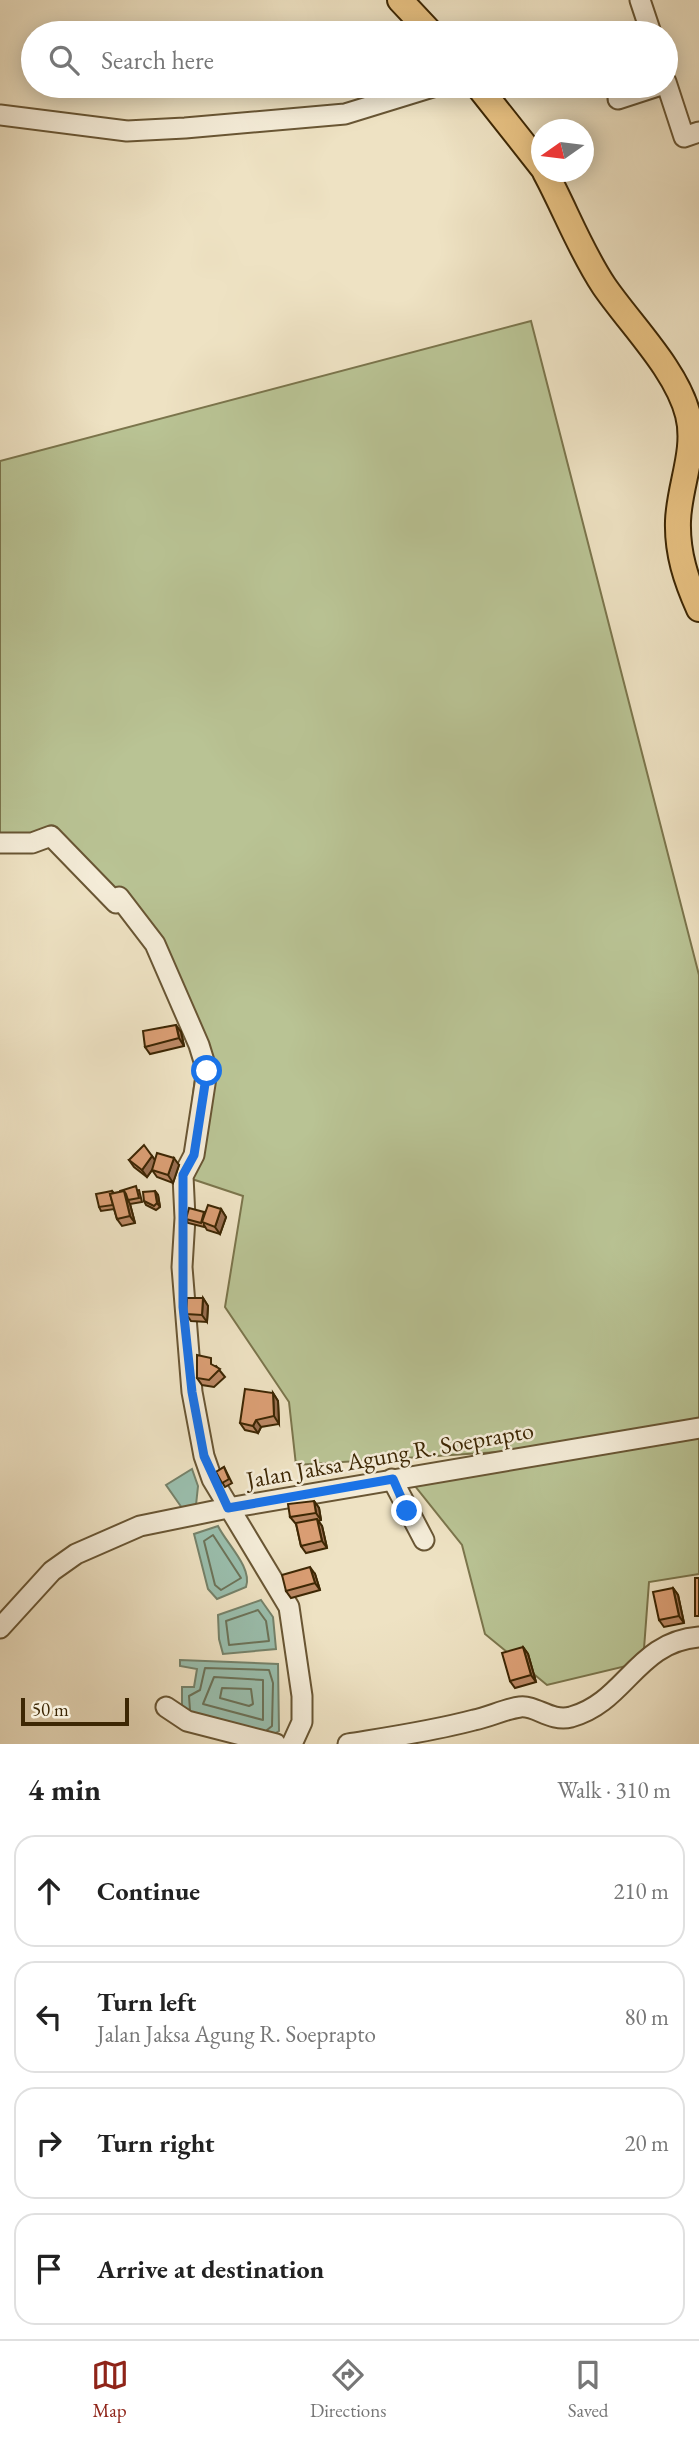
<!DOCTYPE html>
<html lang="en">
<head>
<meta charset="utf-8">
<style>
  body { margin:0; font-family:"EB Garamond",serif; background:#f6f6f6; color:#222 }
  .compass { position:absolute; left:531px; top:119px; width:63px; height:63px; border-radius:50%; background:#fff; box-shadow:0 4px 18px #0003; rotate:256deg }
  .scale { position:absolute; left:21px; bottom:18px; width:108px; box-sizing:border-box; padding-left:7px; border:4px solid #3d2704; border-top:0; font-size:19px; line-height:24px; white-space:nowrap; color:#3d2704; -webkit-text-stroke:5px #f4ecd8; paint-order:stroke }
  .stop { position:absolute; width:21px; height:21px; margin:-16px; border:5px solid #1a73e8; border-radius:50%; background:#fff }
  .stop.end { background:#1a73e8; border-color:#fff; box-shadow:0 2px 7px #0008 }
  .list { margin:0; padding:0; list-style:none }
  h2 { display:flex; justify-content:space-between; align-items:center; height:91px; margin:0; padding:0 28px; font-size:30px }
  h2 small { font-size:23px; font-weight:400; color:#767676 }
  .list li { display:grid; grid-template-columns:46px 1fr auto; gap:21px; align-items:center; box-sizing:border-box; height:112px; margin:0 14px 14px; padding:0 14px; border:2px solid #e0e0e0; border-radius:21px }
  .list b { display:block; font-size:26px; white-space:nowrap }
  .list p { margin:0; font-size:23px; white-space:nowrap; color:#767676 }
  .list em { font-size:23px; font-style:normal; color:#767676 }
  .icon { flex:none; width:38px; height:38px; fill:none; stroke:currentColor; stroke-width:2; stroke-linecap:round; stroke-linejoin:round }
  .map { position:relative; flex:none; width:699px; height:1744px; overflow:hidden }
  .search { position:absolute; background:#fff; box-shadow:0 4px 18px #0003; left:21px; right:21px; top:21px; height:77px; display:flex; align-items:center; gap:18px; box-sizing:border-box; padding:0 24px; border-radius:38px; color:#767676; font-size:26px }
  .sheet { height:595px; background:#fff }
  nav { display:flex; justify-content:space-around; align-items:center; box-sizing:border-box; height:98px; border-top:2px solid #e0e0e0; background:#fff; font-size:19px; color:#767676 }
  nav a { display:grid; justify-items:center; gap:4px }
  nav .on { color:#8f2418 }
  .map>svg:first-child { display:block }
</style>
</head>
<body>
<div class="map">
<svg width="699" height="1744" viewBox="0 0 699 1744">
  <rect width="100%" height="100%" fill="#eee2c3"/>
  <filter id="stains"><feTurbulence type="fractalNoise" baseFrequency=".00286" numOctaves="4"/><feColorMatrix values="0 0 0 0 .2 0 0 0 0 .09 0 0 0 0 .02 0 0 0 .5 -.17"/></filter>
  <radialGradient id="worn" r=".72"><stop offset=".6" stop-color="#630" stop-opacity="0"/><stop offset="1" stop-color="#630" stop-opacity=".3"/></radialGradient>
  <polygon fill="#b9c394" stroke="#7b754c" stroke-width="2" points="531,321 699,975 699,1574 649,1582 643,1662 547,1685 485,1634 462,1545 415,1486 547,1449 296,1465 289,1402 225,1307 243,1196 183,1176 199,1045 155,944 51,836 0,835 0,461"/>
  <g fill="#9abfae" stroke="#75826a" stroke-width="2">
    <polygon points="192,1469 198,1486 196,1505 182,1508 166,1485"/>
    <path d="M218 1526C226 1543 253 1568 246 1587L217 1599 208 1589 194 1534Z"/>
    <polygon points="261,1600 273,1617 276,1649 223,1654 219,1639 218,1615"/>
    <polygon points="180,1660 278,1664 279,1731 264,1740 182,1715 182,1687 194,1687 197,1669 180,1666"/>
  </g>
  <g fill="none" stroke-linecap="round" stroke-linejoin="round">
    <g stroke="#6c7359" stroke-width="2">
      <polygon points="213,1535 241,1578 221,1590 215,1585 204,1541"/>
      <polygon points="258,1610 266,1621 269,1641 229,1645 226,1621"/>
      <polygon points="214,1677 263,1680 263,1720 203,1704"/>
      <polygon points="222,1688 251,1689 253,1704 249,1706 220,1698"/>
      <polyline points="190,1710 189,1696 200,1690 205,1668 269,1670 273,1683 272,1726 267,1730"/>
    </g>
    <defs>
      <g id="minor">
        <polyline points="640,0 651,33"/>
        <polyline points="666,82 684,137 699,132"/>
        <polyline points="618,99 658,86"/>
        <polyline points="0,115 127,131 185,128 345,114 436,86"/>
        <polyline points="0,843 32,843 51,836 116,903 119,897 155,944 199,1045 207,1071 194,1155 183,1176 185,1218 182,1267 192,1392 204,1456 212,1479 289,1607 302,1696 302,1722 292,1744"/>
        <polyline points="392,1479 424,1540"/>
        <polyline points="0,1628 52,1571 76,1554 140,1526 228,1508 699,1428"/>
        <polyline points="166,1707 187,1721 276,1744"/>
        <path d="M348 1744C391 1737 433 1731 474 1720 489 1717 505 1709 520 1707 536 1705 550 1722 571 1717 626 1702 636 1642 699 1637"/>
      </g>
      <g id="major">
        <polyline points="400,0 431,33"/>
        <polyline points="478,86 542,167"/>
        <path d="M545 172C565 209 580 250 604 286 630 324 677 370 688 415 697 450 679 486 678 521 677 553 686 580 699 609"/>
      </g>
    </defs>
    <use href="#minor" stroke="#695634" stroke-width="23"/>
    <use href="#major" stroke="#3d2704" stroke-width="28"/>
    <use href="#minor" stroke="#f4ecd8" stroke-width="19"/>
    <use href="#major" stroke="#e7c182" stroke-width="24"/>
  </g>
  <g fill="#bb8864" stroke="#3d2704" stroke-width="2">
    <polygon points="181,1032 184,1046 150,1054 145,1047"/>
    <polygon points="152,1156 155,1160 179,1165 173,1183 157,1177 152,1170 147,1177 134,1167 129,1160"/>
    <polygon points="139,1190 142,1202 130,1204 135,1223 122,1226 117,1219 114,1209 101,1211 99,1207 112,1191 114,1193"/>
    <polygon points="155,1191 158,1195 160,1207 156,1210 146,1205 144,1201"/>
    <polygon points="221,1209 226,1217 220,1234 207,1230 204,1225 204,1227 188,1223 186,1219 204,1212 205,1213"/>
    <polygon points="203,1298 208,1306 207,1322 191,1321 186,1314"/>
    <polygon points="216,1366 225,1377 214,1387 202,1385 197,1378"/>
    <polygon points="273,1393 278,1401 279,1424 261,1427 258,1433 245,1430 240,1423"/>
    <polygon points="224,1467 232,1483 225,1487 216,1472"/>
    <polygon points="314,1501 319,1508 321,1520 318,1521 322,1526 327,1548 306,1553 301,1546 296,1524 290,1517"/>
    <polygon points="315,1574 320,1590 291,1598 286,1591"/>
    <polygon points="673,1588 678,1595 684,1623 664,1627 659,1620"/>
    <polygon points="523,1647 528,1654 536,1682 515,1688 510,1681"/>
  </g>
  <g fill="#996f51" stroke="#3d2704" stroke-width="2">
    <polygon points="176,1025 181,1032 184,1046 179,1038"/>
    <polygon points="152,1156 157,1163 147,1177 142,1170"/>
    <polygon points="174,1158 179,1165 173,1183 168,1175"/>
    <polygon points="124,1191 129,1198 128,1200 130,1204 135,1223 130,1216"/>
    <polygon points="155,1191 158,1195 160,1207 157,1203"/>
    <polygon points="221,1209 226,1217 220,1234 215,1227"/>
    <polygon points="203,1298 208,1306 207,1322 202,1315"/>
    <polygon points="273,1393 278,1401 279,1424 274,1416"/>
    <polygon points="256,1420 261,1427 258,1433 253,1426"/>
    <polygon points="314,1501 319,1508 321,1520 316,1513"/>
    <polygon points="317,1519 322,1526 327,1548 322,1541"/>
    <polygon points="310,1567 315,1574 320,1590 315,1583"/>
    <polygon points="673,1588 678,1595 684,1623 679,1616"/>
    <polygon points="523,1647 528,1654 536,1682 531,1675"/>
  </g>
  <g fill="#da9e74" stroke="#3d2704" stroke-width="2">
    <polygon points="176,1025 179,1038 145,1047 143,1031"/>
    <polygon points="144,1145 152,1156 142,1170 129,1160"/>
    <polygon points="157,1153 174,1158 168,1175 152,1170"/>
    <polygon points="136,1186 139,1198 128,1200 126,1194 124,1191 120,1192 120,1191"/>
    <polygon points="112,1191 113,1194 110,1194 113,1205 99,1207 96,1194"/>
    <polygon points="124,1191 130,1216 117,1219 110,1194"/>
    <polygon points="155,1191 157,1203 154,1206 144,1201 143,1192"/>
    <polygon points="208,1205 221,1209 215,1227 202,1222"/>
    <polygon points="189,1208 204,1212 201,1223 186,1219"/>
    <polygon points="187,1298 203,1298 202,1315 186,1314"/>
    <polygon points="197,1355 211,1358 211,1364 220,1369 209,1380 197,1378"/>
    <polygon points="245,1389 273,1393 274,1416 256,1420 253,1426 240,1423"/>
    <polygon points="224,1467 229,1479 222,1483 216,1472"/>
    <polygon points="314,1501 316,1513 290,1517 288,1504"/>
    <polygon points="317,1519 322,1541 301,1546 296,1523"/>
    <polygon points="310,1567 315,1583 286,1591 282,1575"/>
    <rect x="695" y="1578" width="4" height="38"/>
    <polygon points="673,1588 679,1616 659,1620 653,1592"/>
    <polygon points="523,1647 531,1675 510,1681 502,1653"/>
  </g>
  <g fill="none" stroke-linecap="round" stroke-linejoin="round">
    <polyline stroke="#1a73e8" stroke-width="9" points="207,1071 194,1155 183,1175 183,1307 192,1392 204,1456 228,1508 393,1479 407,1511"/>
  </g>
  <g text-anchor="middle" stroke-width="5" stroke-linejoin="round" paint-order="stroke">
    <g font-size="24" fill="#3d2704" stroke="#f4ecd8">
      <text transform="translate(390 1455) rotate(-10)" y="8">Jalan Jaksa Agung R. Soeprapto</text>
    </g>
  </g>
  <rect width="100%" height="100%" filter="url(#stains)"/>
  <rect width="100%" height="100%" fill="url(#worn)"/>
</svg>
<svg class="compass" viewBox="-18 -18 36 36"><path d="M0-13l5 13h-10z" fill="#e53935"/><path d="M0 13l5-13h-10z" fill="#767676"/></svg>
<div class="scale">50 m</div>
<div class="stop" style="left:207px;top:1071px"></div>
<div class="stop end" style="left:407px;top:1511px"></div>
<div class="search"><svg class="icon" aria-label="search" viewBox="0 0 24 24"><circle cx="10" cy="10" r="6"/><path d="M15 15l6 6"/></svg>Search here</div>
</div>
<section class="sheet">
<h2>4 min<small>Walk · 310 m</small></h2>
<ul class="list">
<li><svg class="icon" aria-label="ahead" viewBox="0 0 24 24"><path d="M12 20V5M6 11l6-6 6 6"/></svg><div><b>Continue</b></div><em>210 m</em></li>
<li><svg class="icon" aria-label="left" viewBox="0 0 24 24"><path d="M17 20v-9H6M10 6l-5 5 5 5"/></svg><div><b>Turn left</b><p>Jalan Jaksa Agung R. Soeprapto</p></div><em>80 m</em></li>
<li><svg class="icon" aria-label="right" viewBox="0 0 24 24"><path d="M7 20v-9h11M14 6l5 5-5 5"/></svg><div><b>Turn right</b></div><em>20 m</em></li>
<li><svg class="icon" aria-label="arrive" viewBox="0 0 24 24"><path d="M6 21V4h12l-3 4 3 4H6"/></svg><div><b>Arrive at destination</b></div></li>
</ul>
</section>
<nav>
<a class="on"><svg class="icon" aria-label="map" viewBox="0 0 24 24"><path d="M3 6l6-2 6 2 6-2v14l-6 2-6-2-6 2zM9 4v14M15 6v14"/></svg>Map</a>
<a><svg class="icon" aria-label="directions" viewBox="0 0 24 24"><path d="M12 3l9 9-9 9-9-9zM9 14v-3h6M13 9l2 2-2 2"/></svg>Directions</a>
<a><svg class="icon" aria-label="saved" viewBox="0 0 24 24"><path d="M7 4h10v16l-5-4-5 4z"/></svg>Saved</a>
</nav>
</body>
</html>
